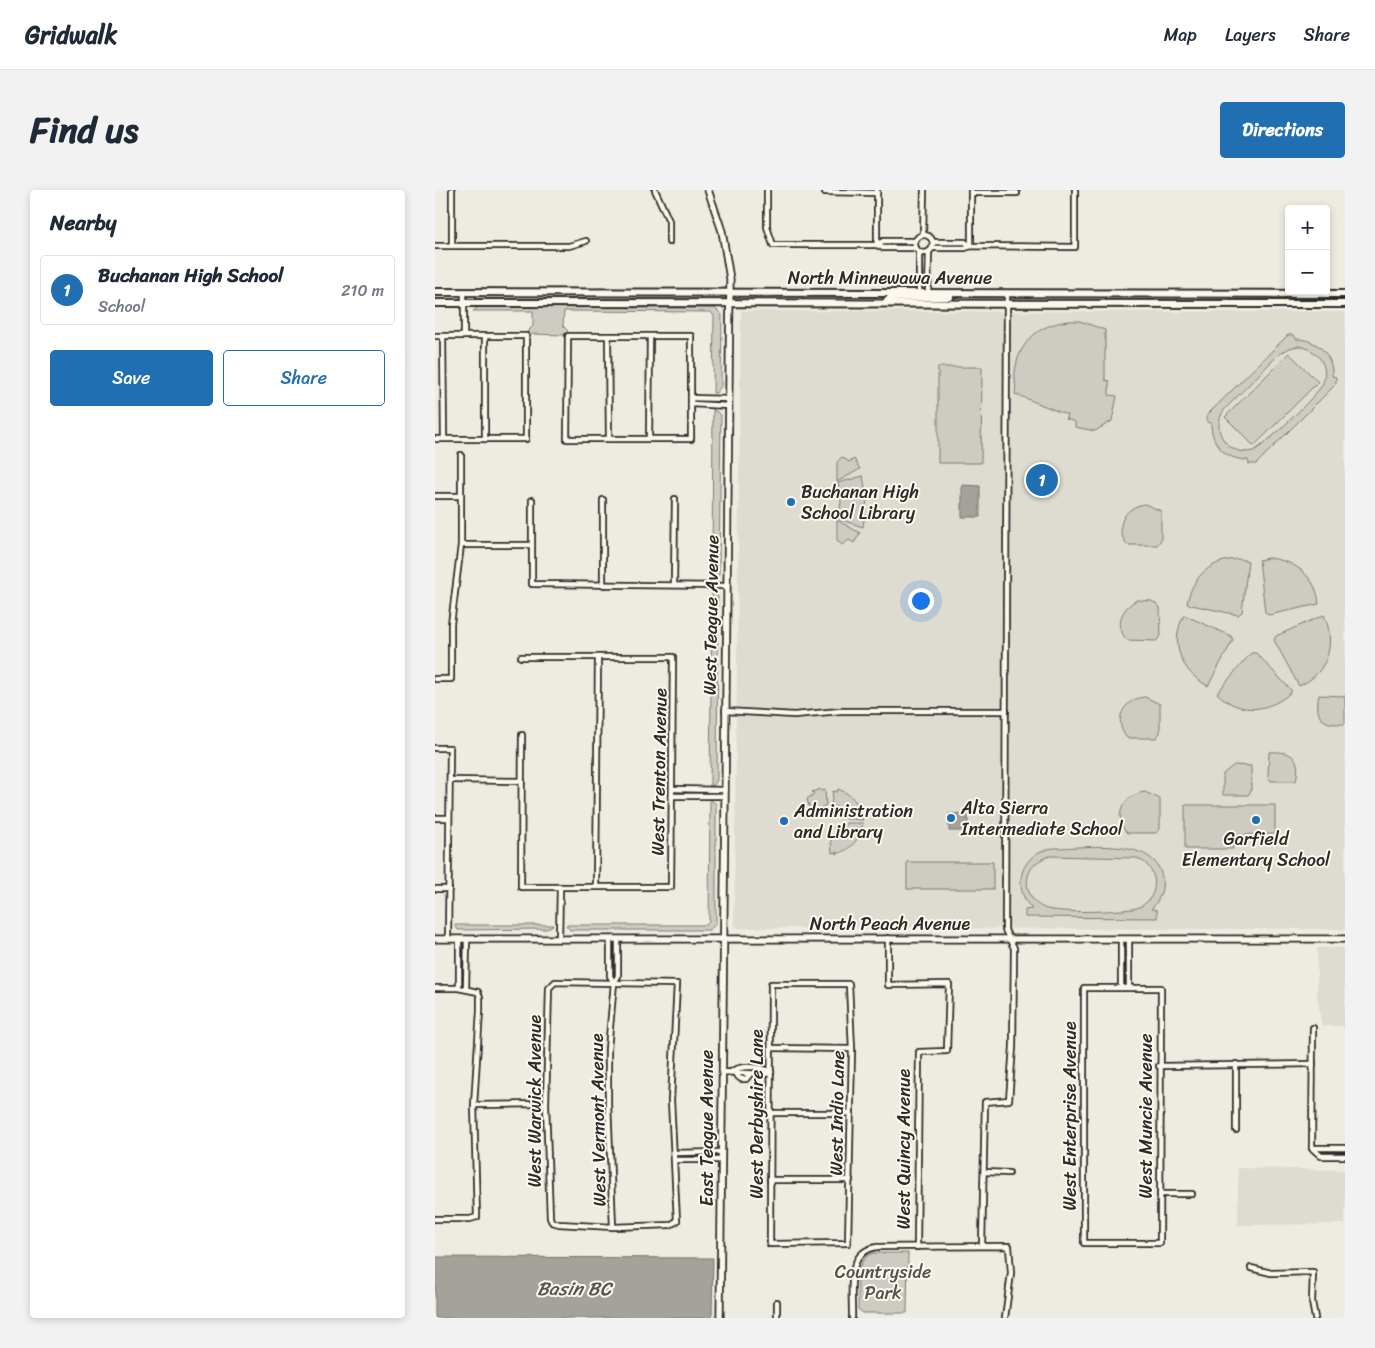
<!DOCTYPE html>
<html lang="en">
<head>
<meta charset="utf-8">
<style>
  body { margin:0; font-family:Sriracha,sans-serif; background:#f2f2f3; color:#1f2937 }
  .controls { position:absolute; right:15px; top:15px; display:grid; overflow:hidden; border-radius:5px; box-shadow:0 2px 8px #0003 }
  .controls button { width:45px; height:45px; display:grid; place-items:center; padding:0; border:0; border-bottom:1px solid #e0e1e3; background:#fff; color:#1f2937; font:25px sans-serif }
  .you { position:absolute; left:485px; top:410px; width:18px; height:18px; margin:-12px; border:4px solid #fff; border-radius:50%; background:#1a73e8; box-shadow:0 0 0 8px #1a73e833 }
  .badge { display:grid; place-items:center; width:32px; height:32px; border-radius:50%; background:#1f6fb2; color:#fff; font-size:16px; font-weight:700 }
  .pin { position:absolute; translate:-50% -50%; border:2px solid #fff; box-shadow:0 1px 5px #0006 }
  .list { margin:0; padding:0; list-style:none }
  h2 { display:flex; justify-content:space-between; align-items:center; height:65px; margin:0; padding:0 20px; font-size:21px }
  h2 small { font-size:16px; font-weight:400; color:#747a83 }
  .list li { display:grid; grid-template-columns:32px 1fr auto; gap:15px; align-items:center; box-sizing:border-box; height:70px; margin:0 10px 10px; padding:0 10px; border:1px solid #e0e1e3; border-radius:5px }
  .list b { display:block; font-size:19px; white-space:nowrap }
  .list p { margin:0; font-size:16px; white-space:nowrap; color:#747a83 }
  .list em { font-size:16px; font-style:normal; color:#747a83 }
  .actions { display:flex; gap:10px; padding:15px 20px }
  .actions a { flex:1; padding:11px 0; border:1px solid #1f6fb2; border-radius:5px; text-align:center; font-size:18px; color:#1f6fb2 }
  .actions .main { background:#1f6fb2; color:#fff }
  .map { position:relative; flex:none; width:910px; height:1128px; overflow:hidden; border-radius:5px }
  header { display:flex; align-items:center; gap:30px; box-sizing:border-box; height:70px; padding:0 25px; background:#fff; border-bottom:1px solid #e0e1e3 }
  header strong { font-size:24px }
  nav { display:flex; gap:28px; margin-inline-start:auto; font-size:18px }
  .intro { display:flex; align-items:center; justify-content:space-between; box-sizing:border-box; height:120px; padding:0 30px }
  h1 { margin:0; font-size:35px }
  .button { padding:12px 22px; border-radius:5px; background:#1f6fb2; color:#fff; font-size:18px; font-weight:700 }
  main { display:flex; gap:30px; padding:0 30px }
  aside { flex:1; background:#fff; border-radius:5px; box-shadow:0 2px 8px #0003 }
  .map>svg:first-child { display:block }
</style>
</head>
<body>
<header>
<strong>Gridwalk</strong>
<nav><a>Map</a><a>Layers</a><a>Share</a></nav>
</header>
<div class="intro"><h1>Find us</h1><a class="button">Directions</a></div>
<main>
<aside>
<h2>Nearby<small></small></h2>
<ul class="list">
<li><span class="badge">1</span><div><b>Buchanan High School</b><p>School</p></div><em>210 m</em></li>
</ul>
<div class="actions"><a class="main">Save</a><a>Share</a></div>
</aside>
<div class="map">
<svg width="910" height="1128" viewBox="0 0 910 1128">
  <rect width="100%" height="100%" fill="#eeebe0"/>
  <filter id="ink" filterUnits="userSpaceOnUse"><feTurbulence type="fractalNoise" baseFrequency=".02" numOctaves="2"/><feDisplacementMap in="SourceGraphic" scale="10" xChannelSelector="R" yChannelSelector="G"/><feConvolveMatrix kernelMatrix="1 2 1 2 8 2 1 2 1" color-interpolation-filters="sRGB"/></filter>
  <g filter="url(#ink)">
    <g fill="#dedbd1">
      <polygon points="306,121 910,122 910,739 303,738 299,735"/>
      <polygon points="882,758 910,758 910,836 887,836 882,806"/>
      <polygon points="803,978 910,980 910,1034 803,1035"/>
    </g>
    <g fill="#cecbc2" stroke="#7c7b76" fill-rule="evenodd">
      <polygon points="44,117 280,118 287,125 286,196 281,203 278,203 279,126 276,122 129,121 128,136 133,141 129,145 98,144 95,146 92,142 98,136 98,121 38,121"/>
      <path d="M635 131H645L670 140V190L674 191V205L682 206 677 231 660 241 640 237V232L631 229 632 225 580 204C582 195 578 186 581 176 586 149 608 133 635 131Z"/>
      <path d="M853 145H859L861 149C882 149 898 164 897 186L901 187V194L821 274H814L813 270C791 270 776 255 776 233L772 232V225ZM863 156C882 158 896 177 887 195 882 205 828 258 818 261 806 264 794 259 788 249 782 240 783 229 789 220L844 164 855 158Z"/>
      <polygon points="854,163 883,192 819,256 790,227"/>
      <polygon points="503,177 547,177 546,273 503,273"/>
      <polygon points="278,219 286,225 284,385 277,390"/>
      <polygon points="407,267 414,272 419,269 425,279 402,292 402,272"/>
      <polygon points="428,286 432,310 428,337 403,329 406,312 403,293"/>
      <path d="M710 314 726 321V350L722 355H693C677 338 690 316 710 314Z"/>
      <polygon points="402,330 425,343 419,353 414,350 407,355 402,350"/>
      <path d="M833 368C860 370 882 387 884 414L834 425 830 422 824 370Z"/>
      <path d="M805 369 813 371 807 422 803 425 752 414C757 386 777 369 805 369Z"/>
      <polygon points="277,401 283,406 282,590 279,595 275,596"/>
      <path d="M702 410 717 411 725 417 726 446 721 451 692 450C679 436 686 418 702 410Z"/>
      <path d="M749 425 796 446 798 450 773 496C746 482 734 453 749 425Z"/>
      <path d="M889 425C901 452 894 483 864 496L839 450 841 446Z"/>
      <path d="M816 463H821L857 501C836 522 804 526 782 503Z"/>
      <path d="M884 505 910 506V534C888 535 879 529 884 505Z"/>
      <path d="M710 507 725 514V543L721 548H692C677 530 689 509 710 507Z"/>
      <path d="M834 562C856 561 867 566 861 591H836L833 587Z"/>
      <polygon points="799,575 816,576 816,601 813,605 788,605 788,584"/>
      <polygon points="385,599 386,601 390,600 391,615 379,622 375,620 372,609 379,604 377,602"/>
      <path d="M403 599C417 604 426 615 428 630L411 629 404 618 396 615 398 601 402 602Z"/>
      <path d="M710 602 725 609V639L721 643H692C677 626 689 604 710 602Z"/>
      <polygon points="275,609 281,614 281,734 274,740 135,740 131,735 271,735 274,732"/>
      <polygon points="750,615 840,615 840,644 801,645 801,650 798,651 798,659 750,659"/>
      <path d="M411 633H428C425 649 417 659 402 664V662L397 663 396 649 407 643Z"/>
      <path d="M619 658C650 658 721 646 727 688 729 700 724 711 716 719L722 720V728L590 727V720L597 719C575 696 587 661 619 658ZM615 666 702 668C727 679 725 713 698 719 680 721 624 724 609 718 597 713 590 699 593 686 596 675 605 669 615 666Z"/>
      <rect x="472" y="672" width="86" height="27"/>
      <polygon points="19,735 118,735 112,739 23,740"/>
      <path d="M439 1063H473L472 1123H428L423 1119C424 1101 417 1069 439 1063Z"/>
    </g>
    <g fill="#a4a29a" stroke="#74726e">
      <polygon points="527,295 545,296 545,327 527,327"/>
      <polygon points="533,623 533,641 514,641 514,624"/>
      <polygon points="0,1067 278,1068 277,1128 0,1128"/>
    </g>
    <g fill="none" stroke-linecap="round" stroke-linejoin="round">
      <defs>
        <g id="minor">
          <polyline points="220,0 234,31 234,52"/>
          <polyline points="332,0 332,37 338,55 442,55 448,58 481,58"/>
          <polyline points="390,2 442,3"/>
          <polyline points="536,3 582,3"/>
          <circle cx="489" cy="54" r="9"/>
          <polyline points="488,45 489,0"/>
          <polyline points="498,52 530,52 536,56"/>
          <polyline points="442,55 442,0"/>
          <polyline points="442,55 448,51 480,51"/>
          <polyline points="0,56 134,56 151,51"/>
          <polyline points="17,56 17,0"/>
          <polyline points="536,56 536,0"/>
          <polyline points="497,58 530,58 536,56 640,57 640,0"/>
          <polyline points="484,62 484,103"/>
          <polyline points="29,102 29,146"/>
          <polyline points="493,103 494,62"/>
          <polyline points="0,146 91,146 91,249 0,249"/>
          <polyline points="8,146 9,249"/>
          <polygon points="133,146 256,146 256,249 132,249"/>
          <polyline points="173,146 174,249"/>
          <polyline points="256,208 294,209"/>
          <polyline points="256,214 294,216"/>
          <polyline points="50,249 50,146"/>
          <polyline points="214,249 215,146"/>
          <polyline points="0,306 26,306"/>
          <polyline points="97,310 97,394 292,396"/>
          <polyline points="26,355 97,355"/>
          <polyline points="168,395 168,310"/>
          <polyline points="239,395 240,309"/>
          <polyline points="86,467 238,467 236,697 86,697 87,545"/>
          <polyline points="0,489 16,489 16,434 26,355 26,265"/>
          <polyline points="290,521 359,525 406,521 571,521"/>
          <polyline points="0,558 15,558 13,749"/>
          <polyline points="15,590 87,591"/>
          <polyline points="238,599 290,600"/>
          <polyline points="238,606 290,606"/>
          <polyline points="0,628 14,628"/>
          <polyline points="161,697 163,467"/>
          <polyline points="0,699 14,699"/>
          <polyline points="453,748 453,795 514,794 512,861 484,862 482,1057"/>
          <polyline points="124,749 125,697"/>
          <polyline points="175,749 175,786 179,793"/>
          <polygon points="120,792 242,794 236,910 242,1031 235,1035 178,1037 124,1034 117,1032 115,1028 111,914 114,798"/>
          <polygon points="336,794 414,794 417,859 413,1053 335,1054"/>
          <polyline points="0,798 23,798 43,802 45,807 45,821 39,915 42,1027 35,1029 0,1029"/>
          <polyline points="24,798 24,749"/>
          <polygon points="649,798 726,798 725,1053 649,1053"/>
          <polyline points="686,798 686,749"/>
          <polyline points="694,798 694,749"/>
          <polyline points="31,799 32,749"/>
          <polyline points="336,858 417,859"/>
          <polyline points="724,876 878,874"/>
          <polyline points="287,882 330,884 336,882"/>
          <path d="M296 882C305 875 326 876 336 882"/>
          <polyline points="301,885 306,889 311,889 315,884"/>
          <polyline points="39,915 111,914"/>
          <polyline points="335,923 416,923"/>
          <polyline points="801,940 801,874"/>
          <polyline points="877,958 878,838"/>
          <polyline points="877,958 886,966 910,966"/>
          <polyline points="877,958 910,958"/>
          <polyline points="239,963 286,962"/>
          <polyline points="239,970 286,970"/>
          <polyline points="549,982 574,983"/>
          <polyline points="335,990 415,990"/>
          <polyline points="725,1004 757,1004"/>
          <polyline points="178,1037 173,913 173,859 179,793 183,786 183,749"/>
          <polyline points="547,1055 550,912 574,910 578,857 579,758 570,740 572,103"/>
          <polyline points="816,1078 836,1083 878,1082 877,1112 880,1128"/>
          <polyline points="342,1128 342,1112"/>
          <path d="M417 1128C418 1103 409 1062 442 1057L574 1056 576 1083 570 1128"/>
        </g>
        <g id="tertiary">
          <polyline points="273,0 287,41 295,89 285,1128"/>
          <polyline points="0,749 910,749"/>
        </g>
        <g id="secondary">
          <polyline points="0,102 910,104"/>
          <polyline points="0,113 910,114"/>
          <polyline points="450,113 455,108 515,107"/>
        </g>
      </defs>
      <use href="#minor" stroke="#2b2b2b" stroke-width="8"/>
      <use href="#tertiary" stroke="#2b2b2b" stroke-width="9"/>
      <use href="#secondary" stroke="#2b2b2b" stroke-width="10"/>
      <use href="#minor" stroke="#fbf7ec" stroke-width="4.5"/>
      <use href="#tertiary" stroke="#fbf7ec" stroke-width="5.5"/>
      <use href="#secondary" stroke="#fbf7ec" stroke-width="6"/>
    </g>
  </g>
  <g fill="#1f6fb2" stroke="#fbf7ec" stroke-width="2">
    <circle cx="356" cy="312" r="5"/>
    <circle cx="516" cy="628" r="5"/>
    <circle cx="821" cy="630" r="5"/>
    <circle cx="349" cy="631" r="5"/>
  </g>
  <g text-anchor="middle" stroke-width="4" stroke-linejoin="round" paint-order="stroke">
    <g font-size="18" fill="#2b2b2b" stroke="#fbf7ec">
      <text x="455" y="94">North Minnewawa Avenue</text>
      <text transform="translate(276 425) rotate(-89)" y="6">West Teague Avenue</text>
      <text transform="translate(224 582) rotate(-89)" y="6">West Trenton Avenue</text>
      <text x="455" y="740">North Peach Avenue</text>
      <text transform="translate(100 911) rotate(-90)" y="6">West Warwick Avenue</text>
      <text transform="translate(402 923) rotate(-89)" y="6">West Indio Lane</text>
      <text transform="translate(322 924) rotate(-90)" y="6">West Derbyshire Lane</text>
      <text transform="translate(635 926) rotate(-90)" y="6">West Enterprise Avenue</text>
      <text transform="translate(711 926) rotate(-90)" y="6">West Muncie Avenue</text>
      <text transform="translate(163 930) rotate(-91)" y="6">West Vermont Avenue</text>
      <text transform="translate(272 938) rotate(-90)" y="6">East Teague Avenue</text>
      <text transform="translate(469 959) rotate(-90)" y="6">West Quincy Avenue</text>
    </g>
    <g font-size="18" fill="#2b2b2b" stroke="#fbf7ec" text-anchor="start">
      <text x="366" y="308">Buchanan High<tspan x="366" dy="21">School Library</tspan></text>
      <text x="526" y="624">Alta Sierra<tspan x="526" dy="21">Intermediate School</tspan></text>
      <text x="359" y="627">Administration<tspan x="359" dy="21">and Library</tspan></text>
      <text x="821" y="655" text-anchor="middle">Garfield<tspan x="821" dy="21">Elementary School</tspan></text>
    </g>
    <g font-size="18" fill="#545351" stroke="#fbf7ec">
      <text x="448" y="1088">Countryside<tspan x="448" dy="21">Park</tspan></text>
    </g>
    <g font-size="19" font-style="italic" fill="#555552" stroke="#fbf7ec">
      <text x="139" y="1105">Basin BC</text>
    </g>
  </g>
</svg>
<div class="controls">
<button>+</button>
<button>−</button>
</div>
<div class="you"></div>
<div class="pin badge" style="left:607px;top:290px">1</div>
</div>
</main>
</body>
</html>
